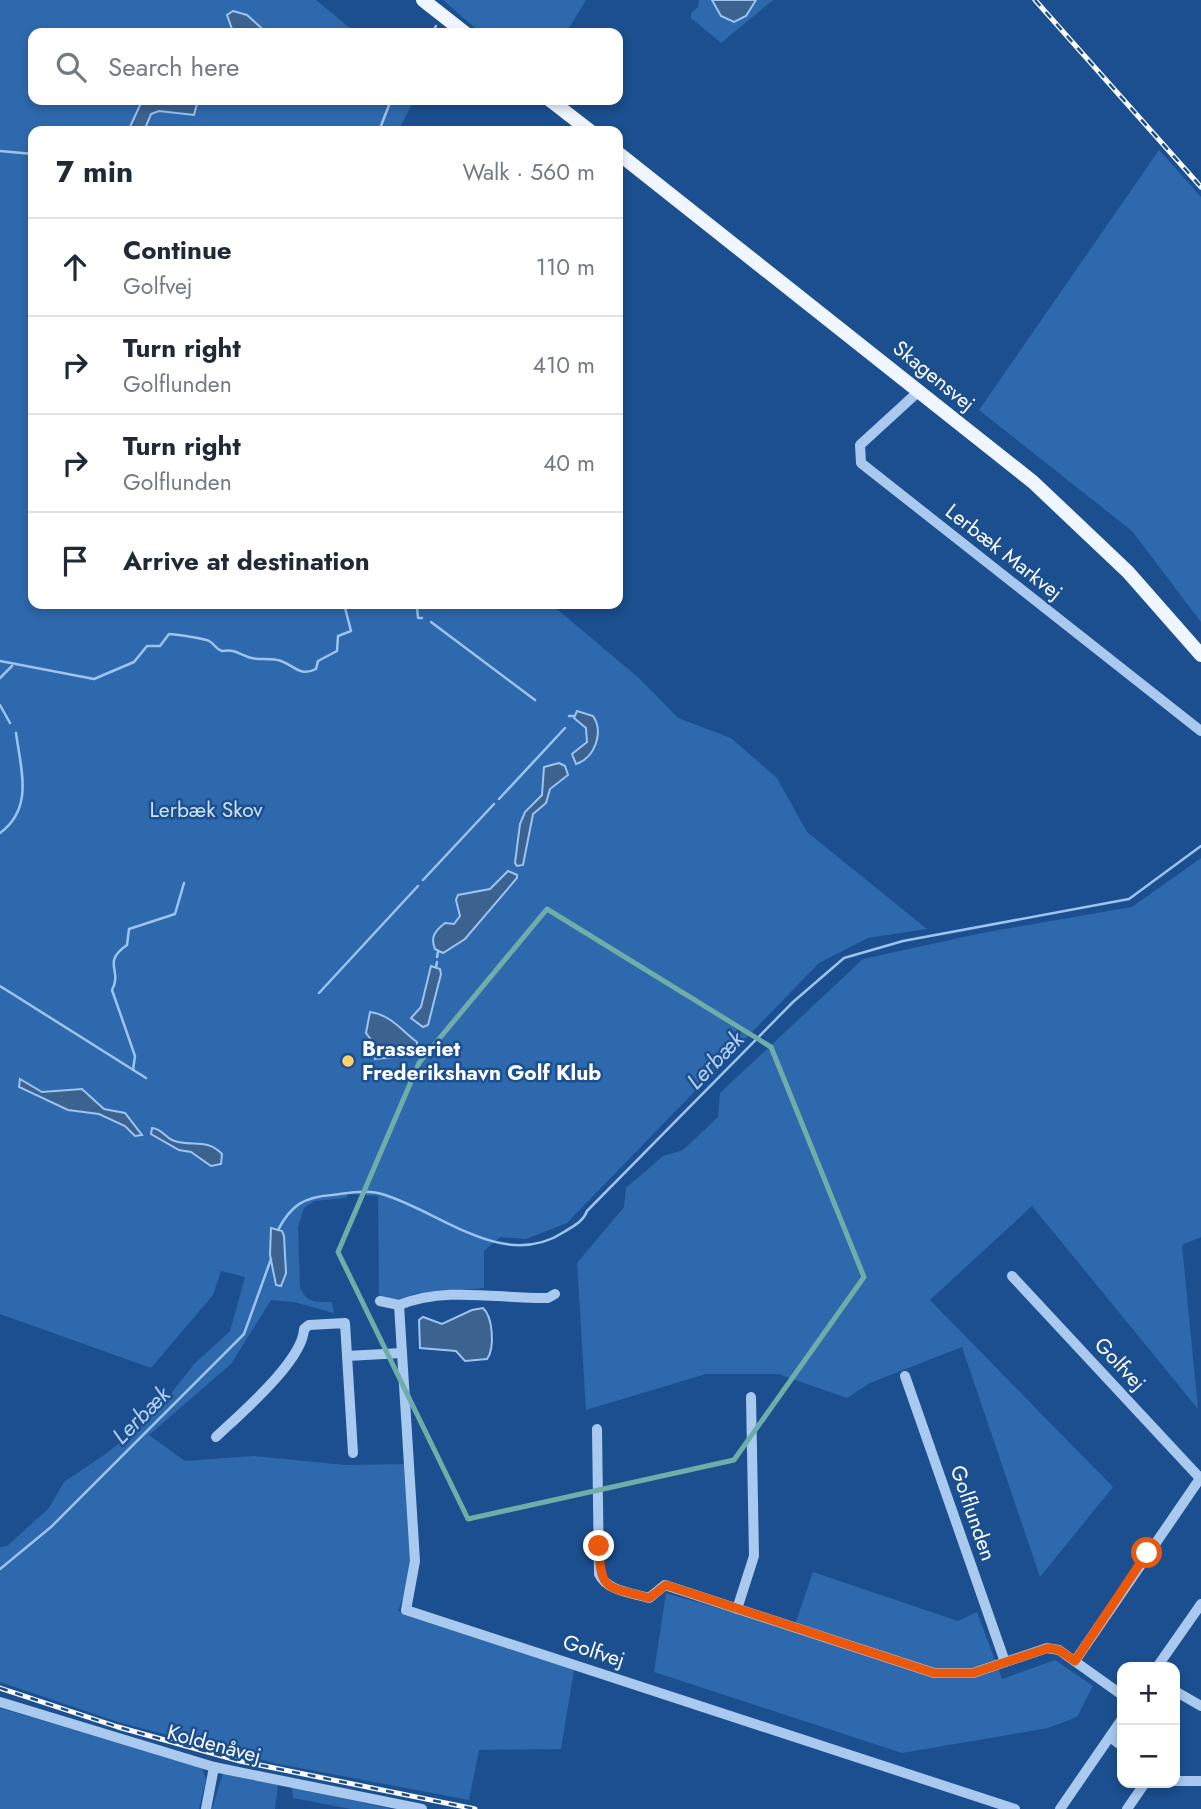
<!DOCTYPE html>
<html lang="en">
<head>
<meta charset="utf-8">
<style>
  body { margin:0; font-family:Jost,sans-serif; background:#f6f6f7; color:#1f2937 }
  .controls { position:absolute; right:21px; bottom:21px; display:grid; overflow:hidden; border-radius:14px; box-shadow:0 4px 10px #0003 }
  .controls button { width:63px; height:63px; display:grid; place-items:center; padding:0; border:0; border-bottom:2px solid #e0e1e3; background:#fff; color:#1f2937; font:35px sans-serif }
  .stop { position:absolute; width:21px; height:21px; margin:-16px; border:5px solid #ea580c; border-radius:50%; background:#fff }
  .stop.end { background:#ea580c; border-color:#fff; box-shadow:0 2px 7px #0008 }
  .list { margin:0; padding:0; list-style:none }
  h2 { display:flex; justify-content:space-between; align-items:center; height:91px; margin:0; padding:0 28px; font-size:30px }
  h2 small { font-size:23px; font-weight:400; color:#747a83 }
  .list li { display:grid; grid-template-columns:46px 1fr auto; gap:21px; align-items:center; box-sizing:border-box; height:98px; padding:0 28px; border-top:2px solid #e0e1e3 }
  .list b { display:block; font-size:26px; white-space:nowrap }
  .list p { margin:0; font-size:23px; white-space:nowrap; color:#747a83 }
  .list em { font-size:23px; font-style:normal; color:#747a83 }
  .icon { flex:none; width:38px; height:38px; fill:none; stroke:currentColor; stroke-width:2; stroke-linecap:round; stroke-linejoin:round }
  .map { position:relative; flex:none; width:1201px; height:1809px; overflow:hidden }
  .search { position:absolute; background:#fff; box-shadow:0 4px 10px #0003; left:28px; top:28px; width:595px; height:77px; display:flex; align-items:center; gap:18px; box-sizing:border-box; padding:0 24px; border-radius:14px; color:#747a83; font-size:26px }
  .panel { position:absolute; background:#fff; box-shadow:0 4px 10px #0003; left:28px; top:126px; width:595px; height:483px; border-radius:14px }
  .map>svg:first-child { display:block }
</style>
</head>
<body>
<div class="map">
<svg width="1201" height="1809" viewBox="0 0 1201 1809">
  <rect width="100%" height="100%" fill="#1b4f8f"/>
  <g fill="#2e69ad">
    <path d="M0 0H316L356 33H33V100H414L398 131H33V604H551L640 679 678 718 731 738 777 778 807 832 927 929 868 938 819 963 567 1223 526 1239 500 1237 484 1251V1288L414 1294C403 1299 390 1302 379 1295L378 1196 348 1194 346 1198 314 1201 304 1208 298 1227 300 1287C306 1303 316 1302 332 1302L334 1313 294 1302 271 1300 231 1364 149 1435 185 1461 254 1456 345 1465 405 1464C408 1512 419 1566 398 1611L574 1670 561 1749 479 1750 469 1800 279 1764 118 1722 0 1682V1547L7 1546 49 1508 64 1482 107 1453 156 1413 194 1364 230 1331 245 1277 221 1271 213 1295 151 1368 0 1314Z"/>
    <polygon points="443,0 586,0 566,33 481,33"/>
    <polygon points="699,0 773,0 721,43 691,18 691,13 698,7"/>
    <polygon points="1159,150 1201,197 1201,622 1132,531 979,410"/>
    <polygon points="1201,858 1201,1237 1182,1245 1198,1409 1032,1206 930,1300 1113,1487 1040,1577 962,1347 870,1383 847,1398 778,1374 706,1374 586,1410 577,1263 624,1207 626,1188 663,1156 683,1150 718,1117 720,1093 863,959 982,933 1132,907"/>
    <polygon points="813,1572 958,1621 977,1612 1002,1679 1055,1660 1093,1686 1077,1717 1048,1728 902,1753 654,1672 666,1593 793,1630"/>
    <polygon points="0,1708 202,1768 206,1780 199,1809 0,1809"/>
    <polygon points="223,1773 278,1785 275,1809 212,1809"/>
    <polygon points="292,1787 391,1809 351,1809 293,1798"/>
  </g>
  <g fill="#3c6290" stroke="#9cc4f0" stroke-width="2">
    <polygon points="712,0 756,0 746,16 734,22 721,16"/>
    <polygon points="233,11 247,15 267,33 240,33 232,29 227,15"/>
    <path d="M187 100H198L194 115 159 111 151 114 144 131H128L141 103C156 98 171 107 187 100Z"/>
    <path d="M577 711 593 716C604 732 595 758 576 764L572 754 587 742 586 728 574 718Z"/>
    <polygon points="559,763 565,766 568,775 550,789 546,803 533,814 523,865 517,866 515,863 520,824 525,812 542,795 544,767"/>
    <path d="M508 871 517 875V878L465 939 443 953 435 949C430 937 435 931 445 923L454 924 460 916 456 900 458 895 490 889Z"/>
    <polygon points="431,966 440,969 441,974 428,1025 423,1027 411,1018 421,1007"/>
    <path d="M370 1012C391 1015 401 1030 417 1042V1049L398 1057 375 1059V1045L366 1033Z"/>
    <polygon points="20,1079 42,1092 82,1089 104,1109 125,1113 142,1135 135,1136 125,1126 99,1114 68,1110 19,1087"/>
    <path d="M152 1128C162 1129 164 1136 172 1140 190 1148 206 1137 222 1154L221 1164 211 1166 191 1152 179 1150 151 1134Z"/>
    <polygon points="271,1228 282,1231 284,1236 286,1273 281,1286 276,1285 270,1255"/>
    <path d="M483 1308C493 1317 495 1348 487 1359L465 1361 456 1351 420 1348 419 1320 423 1317 442 1324 472 1310Z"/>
  </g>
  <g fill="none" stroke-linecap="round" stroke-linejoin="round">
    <g stroke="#9cc4f0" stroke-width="2.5">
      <polyline points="432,33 436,26"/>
      <polyline points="379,131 391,100"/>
      <polyline points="0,151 33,154"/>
      <polyline points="411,604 417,607 418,618 422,618"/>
      <polyline points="431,622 535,700"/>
      <path d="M0 661 94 679 134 662 147 646H160L169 634C175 634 206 639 209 641 215 644 215 649 222 651 235 649 237 653 248 657 258 661 271 657 281 661 295 666 300 677 316 669L318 661 337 651 338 636 351 631 344 604"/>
      <polyline points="0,678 12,666"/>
      <polyline points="0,705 10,723"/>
      <polyline points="569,716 574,716"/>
      <polyline points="499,799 565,728"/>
      <path d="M0 833C34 808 21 770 16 733"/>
      <polyline points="423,880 494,804"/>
      <polyline points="437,957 438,952"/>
      <polyline points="436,967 437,962"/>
      <polyline points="0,986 146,1078"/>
      <polyline points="319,993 418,886"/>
      <path d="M133 1070 135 1056 112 990C123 970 101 963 127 945L129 929 175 914 184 883"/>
      <path d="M278 1230C291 1205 304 1197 332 1195 350 1193 367 1189 385 1195 442 1213 504 1271 564 1232 573 1226 583 1222 587 1211L793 1002 844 958 903 941 1129 899 1201 846"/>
      <polyline points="0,1569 51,1527 244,1334 271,1259"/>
    </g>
    <g stroke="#a9c9ee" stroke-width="10">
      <polyline points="919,391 860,445 861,463 1201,731"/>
      <polyline points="1012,1276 1199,1477"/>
      <polyline points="380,1301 399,1305 415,1561 406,1610 1015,1809"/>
      <path d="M399 1305C447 1286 499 1299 548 1298L555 1294"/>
      <polyline points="347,1356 402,1353"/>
      <polyline points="905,1376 1005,1662"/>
      <path d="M597 1429 599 1574C607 1591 632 1593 649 1598L665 1585 934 1673H973L1047 1648 1059 1650 1122 1695"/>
      <path d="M216 1437C239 1415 303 1361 304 1329L309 1325 345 1323 353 1453"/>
      <polyline points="737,1609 754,1556 751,1397"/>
      <polyline points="1075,1661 1201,1477"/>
      <polyline points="1157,1667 1201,1604"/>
      <polyline points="1175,1691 1201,1706"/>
      <polyline points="0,1702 214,1767 422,1809"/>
      <polyline points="1110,1737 1122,1746"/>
      <polyline points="1175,1781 1201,1781"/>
      <polyline points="206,1809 214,1767"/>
      <polyline points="1060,1809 1122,1719"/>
      <polyline points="1127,1809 1145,1783"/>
    </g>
    <g stroke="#f0f6ff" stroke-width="14">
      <polyline points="423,0 465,33"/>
      <polyline points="550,100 590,131"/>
      <polyline points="618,153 1033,482 1128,572 1201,655"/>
    </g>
    <defs>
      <g id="rail">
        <polyline points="1035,0 1201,187"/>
        <polyline points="0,1688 118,1727 240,1761 475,1809"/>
      </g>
    </defs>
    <use href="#rail" stroke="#fff" stroke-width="5"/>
    <use href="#rail" stroke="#1b4f8f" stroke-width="2.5" stroke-dasharray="8" stroke-linecap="butt"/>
  </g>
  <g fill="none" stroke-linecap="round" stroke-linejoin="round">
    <path stroke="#ea580c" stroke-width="9" d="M599 1546C600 1593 608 1586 649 1598L666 1585 934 1673H973L1048 1648 1059 1650 1075 1661 1147 1553"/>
  </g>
  <path fill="none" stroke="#6fada8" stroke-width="5" stroke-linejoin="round" d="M547 909 771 1047 864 1277 734 1460 468 1519 338 1252 419 1063Z"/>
  <circle fill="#ffd166" stroke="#1b4f8f" stroke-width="2.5" cx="348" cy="1061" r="7"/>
  <g text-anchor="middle" stroke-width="5" stroke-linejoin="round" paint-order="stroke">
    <g font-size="21" fill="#fff" stroke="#1b4f8f">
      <text transform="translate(934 376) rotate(39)" y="7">Skagensvej</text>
      <text transform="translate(1004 552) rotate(38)" y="7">Lerbæk Markvej</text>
      <text transform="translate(1120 1364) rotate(47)" y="7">Golfvej</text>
      <text transform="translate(973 1513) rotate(71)" y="7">Golflunden</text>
      <text transform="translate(594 1651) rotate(18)" y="7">Golfvej</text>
      <text transform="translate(214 1744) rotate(15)" y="7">Koldenåvej</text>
    </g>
    <g font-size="21" fill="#cfe3fa" stroke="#1b4f8f">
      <text x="206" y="817">Lerbæk Skov</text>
    </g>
    <g font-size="21" font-weight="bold" fill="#fff" stroke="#1b4f8f" text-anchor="start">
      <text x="362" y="1056">Brasseriet<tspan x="362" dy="24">Frederikshavn Golf Klub</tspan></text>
    </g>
    <g font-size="23" font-style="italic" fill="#b5d3f5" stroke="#1b4f8f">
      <text transform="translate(715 1060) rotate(-46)" y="8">Lerbæk</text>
      <text transform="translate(141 1415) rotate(-45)" y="8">Lerbæk</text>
    </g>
  </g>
</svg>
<div class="controls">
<button>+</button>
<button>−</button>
</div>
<div class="stop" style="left:1147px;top:1553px"></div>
<div class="stop end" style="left:599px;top:1546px"></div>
<div class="search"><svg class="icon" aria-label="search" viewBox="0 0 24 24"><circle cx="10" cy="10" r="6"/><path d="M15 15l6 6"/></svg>Search here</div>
<section class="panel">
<h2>7 min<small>Walk · 560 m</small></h2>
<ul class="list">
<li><svg class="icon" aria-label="ahead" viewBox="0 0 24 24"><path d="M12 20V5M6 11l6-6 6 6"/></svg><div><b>Continue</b><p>Golfvej</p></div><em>110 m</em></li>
<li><svg class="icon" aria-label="right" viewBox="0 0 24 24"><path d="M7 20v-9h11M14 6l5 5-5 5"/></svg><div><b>Turn right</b><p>Golflunden</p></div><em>410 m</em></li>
<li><svg class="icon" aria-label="right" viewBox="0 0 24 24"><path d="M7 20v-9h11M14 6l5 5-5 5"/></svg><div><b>Turn right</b><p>Golflunden</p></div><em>40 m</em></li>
<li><svg class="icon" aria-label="arrive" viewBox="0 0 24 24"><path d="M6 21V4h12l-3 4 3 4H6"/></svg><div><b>Arrive at destination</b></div></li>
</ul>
</section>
</div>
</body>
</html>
